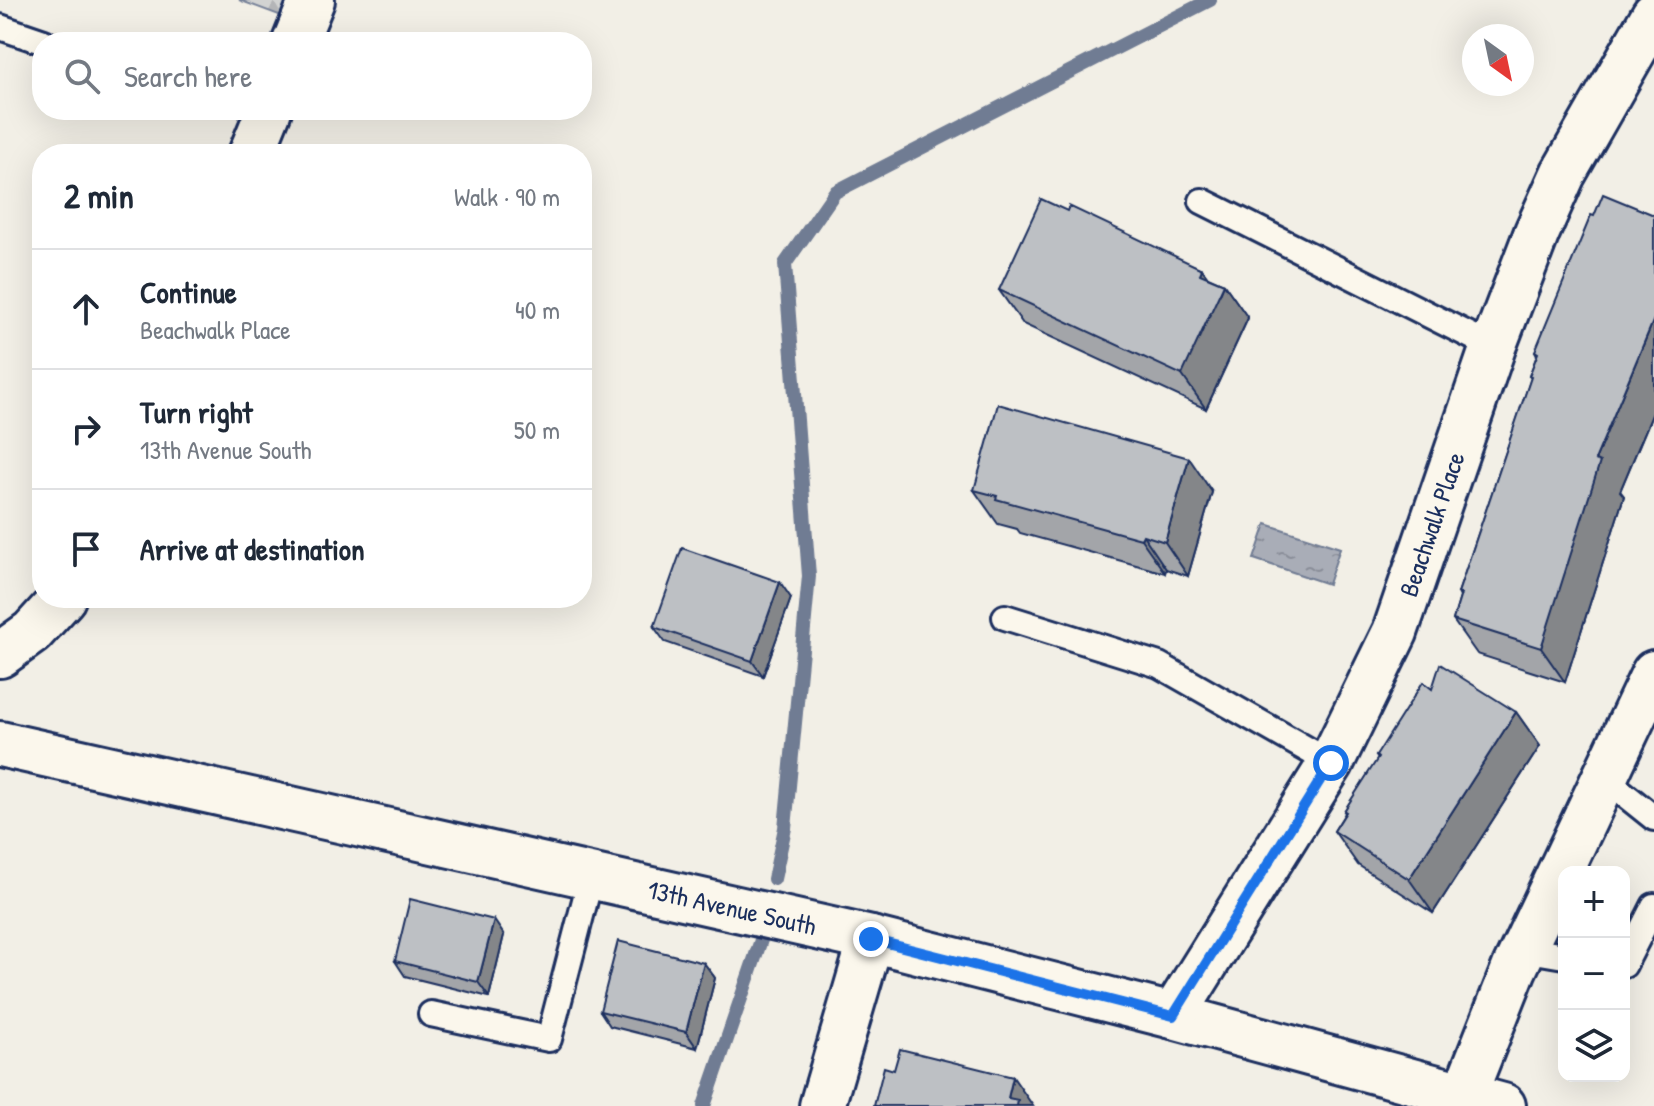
<!DOCTYPE html>
<html lang="en">
<head>
<meta charset="utf-8">
<style>
  body { margin:0; font-family:"Patrick Hand",sans-serif; background:#f2f2f3; color:#1f2937 }
  .controls { position:absolute; right:24px; bottom:24px; display:grid; overflow:hidden; border-radius:16px; box-shadow:0 8px 32px #0002 }
  .controls button { width:72px; height:72px; display:grid; place-items:center; padding:0; border:0; border-bottom:2px solid #e0e1e3; background:#fff; color:#1f2937; font:40px sans-serif }
  .compass { position:absolute; left:1462px; top:24px; width:72px; height:72px; border-radius:50%; background:#fff; box-shadow:0 8px 32px #0002; rotate:147deg }
  .stop { position:absolute; width:24px; height:24px; margin:-18px; border:6px solid #1a73e8; border-radius:50%; background:#fff }
  .stop.end { background:#1a73e8; border-color:#fff; box-shadow:0 2px 8px #0008 }
  .list { margin:0; padding:0; list-style:none }
  h2 { display:flex; justify-content:space-between; align-items:center; height:104px; margin:0; padding:0 32px; font-size:34px }
  h2 small { font-size:26px; font-weight:400; color:#747a83 }
  .list li { display:grid; grid-template-columns:52px 1fr auto; gap:24px; align-items:center; box-sizing:border-box; height:120px; padding:0 32px; border-top:2px solid #e0e1e3 }
  .list b { display:block; font-size:30px; white-space:nowrap }
  .list p { margin:0; font-size:26px; white-space:nowrap; color:#747a83 }
  .list em { font-size:26px; font-style:normal; color:#747a83 }
  .icon { flex:none; width:44px; height:44px; fill:none; stroke:currentColor; stroke-width:2; stroke-linecap:round; stroke-linejoin:round }
  .map { position:relative; flex:none; width:1654px; height:1106px; overflow:hidden }
  .search { position:absolute; background:#fff; box-shadow:0 8px 32px #0002; left:32px; top:32px; width:560px; height:88px; display:flex; align-items:center; gap:20px; box-sizing:border-box; padding:0 28px; border-radius:32px; color:#747a83; font-size:30px }
  .panel { position:absolute; background:#fff; box-shadow:0 8px 32px #0002; left:32px; top:144px; width:560px; height:464px; border-radius:32px }
  .map>svg:first-child { display:block }
</style>
</head>
<body>
<div class="map">
<svg width="1654" height="1106" viewBox="0 0 1654 1106">
  <defs>
    <pattern id="forest-firs" width="22" height="20" patternUnits="userSpaceOnUse" patternTransform="scale(2)"><rect width="22" height="20" fill="#d2d3d2"/><path d="M5 1l3.5 6h-7zM16 11l3.5 6h-7z" fill="#b4b5b7"/></pattern>
    <pattern id="water-ripples" width="26" height="14" patternUnits="userSpaceOnUse" patternTransform="scale(2)"><rect width="26" height="14" fill="#a9adb7"/><path d="M2 4q2-2 4 0t4 0M15 11q2-2 4 0t4 0" fill="none" stroke="#898d98"/></pattern>
  </defs>
  <rect width="100%" height="100%" fill="#f2efe6"/>
  <filter id="ink" filterUnits="userSpaceOnUse"><feTurbulence type="fractalNoise" baseFrequency=".0125" numOctaves="2"/><feDisplacementMap in="SourceGraphic" scale="16" xChannelSelector="R" yChannelSelector="G"/><feConvolveMatrix kernelMatrix="1 2 1 2 8 2 1 2 1" color-interpolation-filters="sRGB"/></filter>
  <g filter="url(#ink)">
    <polygon fill="url(#forest-firs)" stroke="#768198" stroke-width="2" points="239,0 312,0 303,24"/>
    <polygon fill="url(#water-ripples)" stroke="#707b93" stroke-width="2" points="1266,524 1340,548 1328,584 1254,559"/>
    <g fill="none" stroke-linecap="round" stroke-linejoin="round">
      <g stroke="#707b93" stroke-width="14">
        <polyline points="774,879 785,828 809,576 785,264 835,192 1210,0"/>
        <polyline points="704,1106 761,940"/>
      </g>
      <defs>
        <g id="service">
          <polyline points="0,27 44,42"/>
          <polyline points="1202,201 1493,347"/>
          <polyline points="1005,617 1159,665 1331,763"/>
          <polyline points="1604,778 1654,818"/>
          <polyline points="1523,949 1564,956"/>
          <polyline points="1624,965 1654,906"/>
          <polyline points="431,1014 549,1039 591,877"/>
        </g>
        <g id="minor">
          <path id="s1" d="M0 744 871 939 1173 1016 1503 1106"/>
          <path id="s2" d="M1173 1016 1331 763 1395 632 1493 347 1537 232 1563 174 1654 15"/>
          <polyline points="1464,1095 1514,969 1654,673"/>
          <polyline points="822,1106 871,939"/>
        </g>
        <g id="tertiary">
          <polyline points="295,42 312,0"/>
          <polyline points="251,154 269,110"/>
          <polyline points="0,655 32,632 63,598"/>
        </g>
      </defs>
      <use href="#service" stroke="#1b2f5e" stroke-width="30"/>
      <use href="#minor" stroke="#1b2f5e" stroke-width="50"/>
      <use href="#tertiary" stroke="#1b2f5e" stroke-width="50"/>
      <use href="#service" stroke="#fbf7ec" stroke-width="24"/>
      <use href="#minor" stroke="#fbf7ec" stroke-width="44"/>
      <use href="#tertiary" stroke="#fbf7ec" stroke-width="44"/>
    </g>
    <g fill="#a3a5a9" stroke="#1b2f5e" stroke-width="2">
      <polygon points="1067,211 1202,269 1208,277 1224,284 1248,318 1206,409 1023,324 999,290"/>
      <polygon points="1654,215 1654,410 1620,491 1624,496 1565,682 1477,654 1453,620 1460,597 1458,593 1531,378 1529,376 1537,355 1535,351"/>
      <polygon points="974,490 1212,492 1188,576 1166,569 1165,573 1020,533 1017,529 998,524"/>
      <polygon points="791,598 763,676 665,642 654,627"/>
      <polygon points="1432,689 1516,712 1540,746 1433,913 1358,865 1334,831 1345,813 1344,811 1378,759 1376,756"/>
      <polygon points="504,935 489,997 405,976 395,961"/>
      <polygon points="704,963 715,978 697,1048 610,1026 600,1011"/>
    </g>
    <g fill="#848689" stroke="#1b2f5e" stroke-width="2">
      <polygon points="1202,269 1220,294 1224,284 1248,318 1206,409 1182,375 1200,274"/>
      <polygon points="1654,319 1654,410 1620,491 1624,496 1565,682 1541,648 1595,460"/>
      <polygon points="1189,458 1212,492 1188,576 1165,542"/>
      <polygon points="1143,535 1166,569 1165,573 1141,539"/>
      <polygon points="780,582 791,598 763,676 752,661"/>
      <polygon points="1516,712 1540,746 1433,913 1409,879"/>
      <polygon points="494,920 504,935 489,997 478,982"/>
      <polygon points="704,963 715,978 697,1048 686,1032"/>
      <polygon points="1013,1077 1033,1106 1013,1106 1008,1098"/>
    </g>
    <g fill="#bdc0c4" stroke="#1b2f5e" stroke-width="2">
      <polygon points="1603,194 1654,215 1654,319 1595,460 1600,462 1541,648 1453,620 1461,594 1458,593 1531,377 1529,376 1538,353 1535,351 1591,215 1594,216"/>
      <polygon points="1041,199 1067,211 1069,206 1202,269 1200,274 1224,284 1182,375 999,290"/>
      <polygon points="998,404 1189,458 1165,542 1143,535 1141,539 996,499 997,496 974,490"/>
      <polygon points="682,548 780,582 752,661 654,627"/>
      <polygon points="1440,664 1516,712 1409,879 1334,831 1346,812 1344,811 1378,758 1376,756 1423,682 1432,689"/>
      <polygon points="410,899 494,920 478,982 395,961"/>
      <polygon points="618,941 704,963 686,1032 600,1011"/>
      <polygon points="900,1049 1013,1077 1008,1098 1018,1100 1017,1106 874,1106 884,1067 894,1070"/>
    </g>
  </g>
  <g fill="none" stroke-linecap="round" stroke-linejoin="round" filter="url(#ink)">
    <polyline stroke="#1a73e8" stroke-width="10" points="871,939 1173,1016 1331,763"/>
  </g>
  <g text-anchor="middle" stroke-width="6" stroke-linejoin="round" paint-order="stroke">
    <g font-size="26" fill="#1b2f5e" stroke="#fbf7ec">
      <text dy="9" stroke="none"><textPath href="#s2" startOffset="558">Beachwalk Place</textPath></text>
      <text dy="9" stroke="none"><textPath href="#s1" startOffset="750">13th Avenue South</textPath></text>
    </g>
  </g>
</svg>
<div class="controls">
<button>+</button>
<button>−</button>
<button><svg class="icon" aria-label="layers" viewBox="0 0 24 24"><path d="M12 4l9 5-9 5-9-5zM3 14l9 5 9-5"/></svg></button>
</div>
<svg class="compass" viewBox="-18 -18 36 36"><path d="M0-13l5 13h-10z" fill="#e53935"/><path d="M0 13l5-13h-10z" fill="#747a83"/></svg>
<div class="stop" style="left:1331px;top:763px"></div>
<div class="stop end" style="left:871px;top:939px"></div>
<div class="search"><svg class="icon" aria-label="search" viewBox="0 0 24 24"><circle cx="10" cy="10" r="6"/><path d="M15 15l6 6"/></svg>Search here</div>
<section class="panel">
<h2>2 min<small>Walk · 90 m</small></h2>
<ul class="list">
<li><svg class="icon" aria-label="ahead" viewBox="0 0 24 24"><path d="M12 20V5M6 11l6-6 6 6"/></svg><div><b>Continue</b><p>Beachwalk Place</p></div><em>40 m</em></li>
<li><svg class="icon" aria-label="right" viewBox="0 0 24 24"><path d="M7 20v-9h11M14 6l5 5-5 5"/></svg><div><b>Turn right</b><p>13th Avenue South</p></div><em>50 m</em></li>
<li><svg class="icon" aria-label="arrive" viewBox="0 0 24 24"><path d="M6 21V4h12l-3 4 3 4H6"/></svg><div><b>Arrive at destination</b></div></li>
</ul>
</section>
</div>
</body>
</html>
